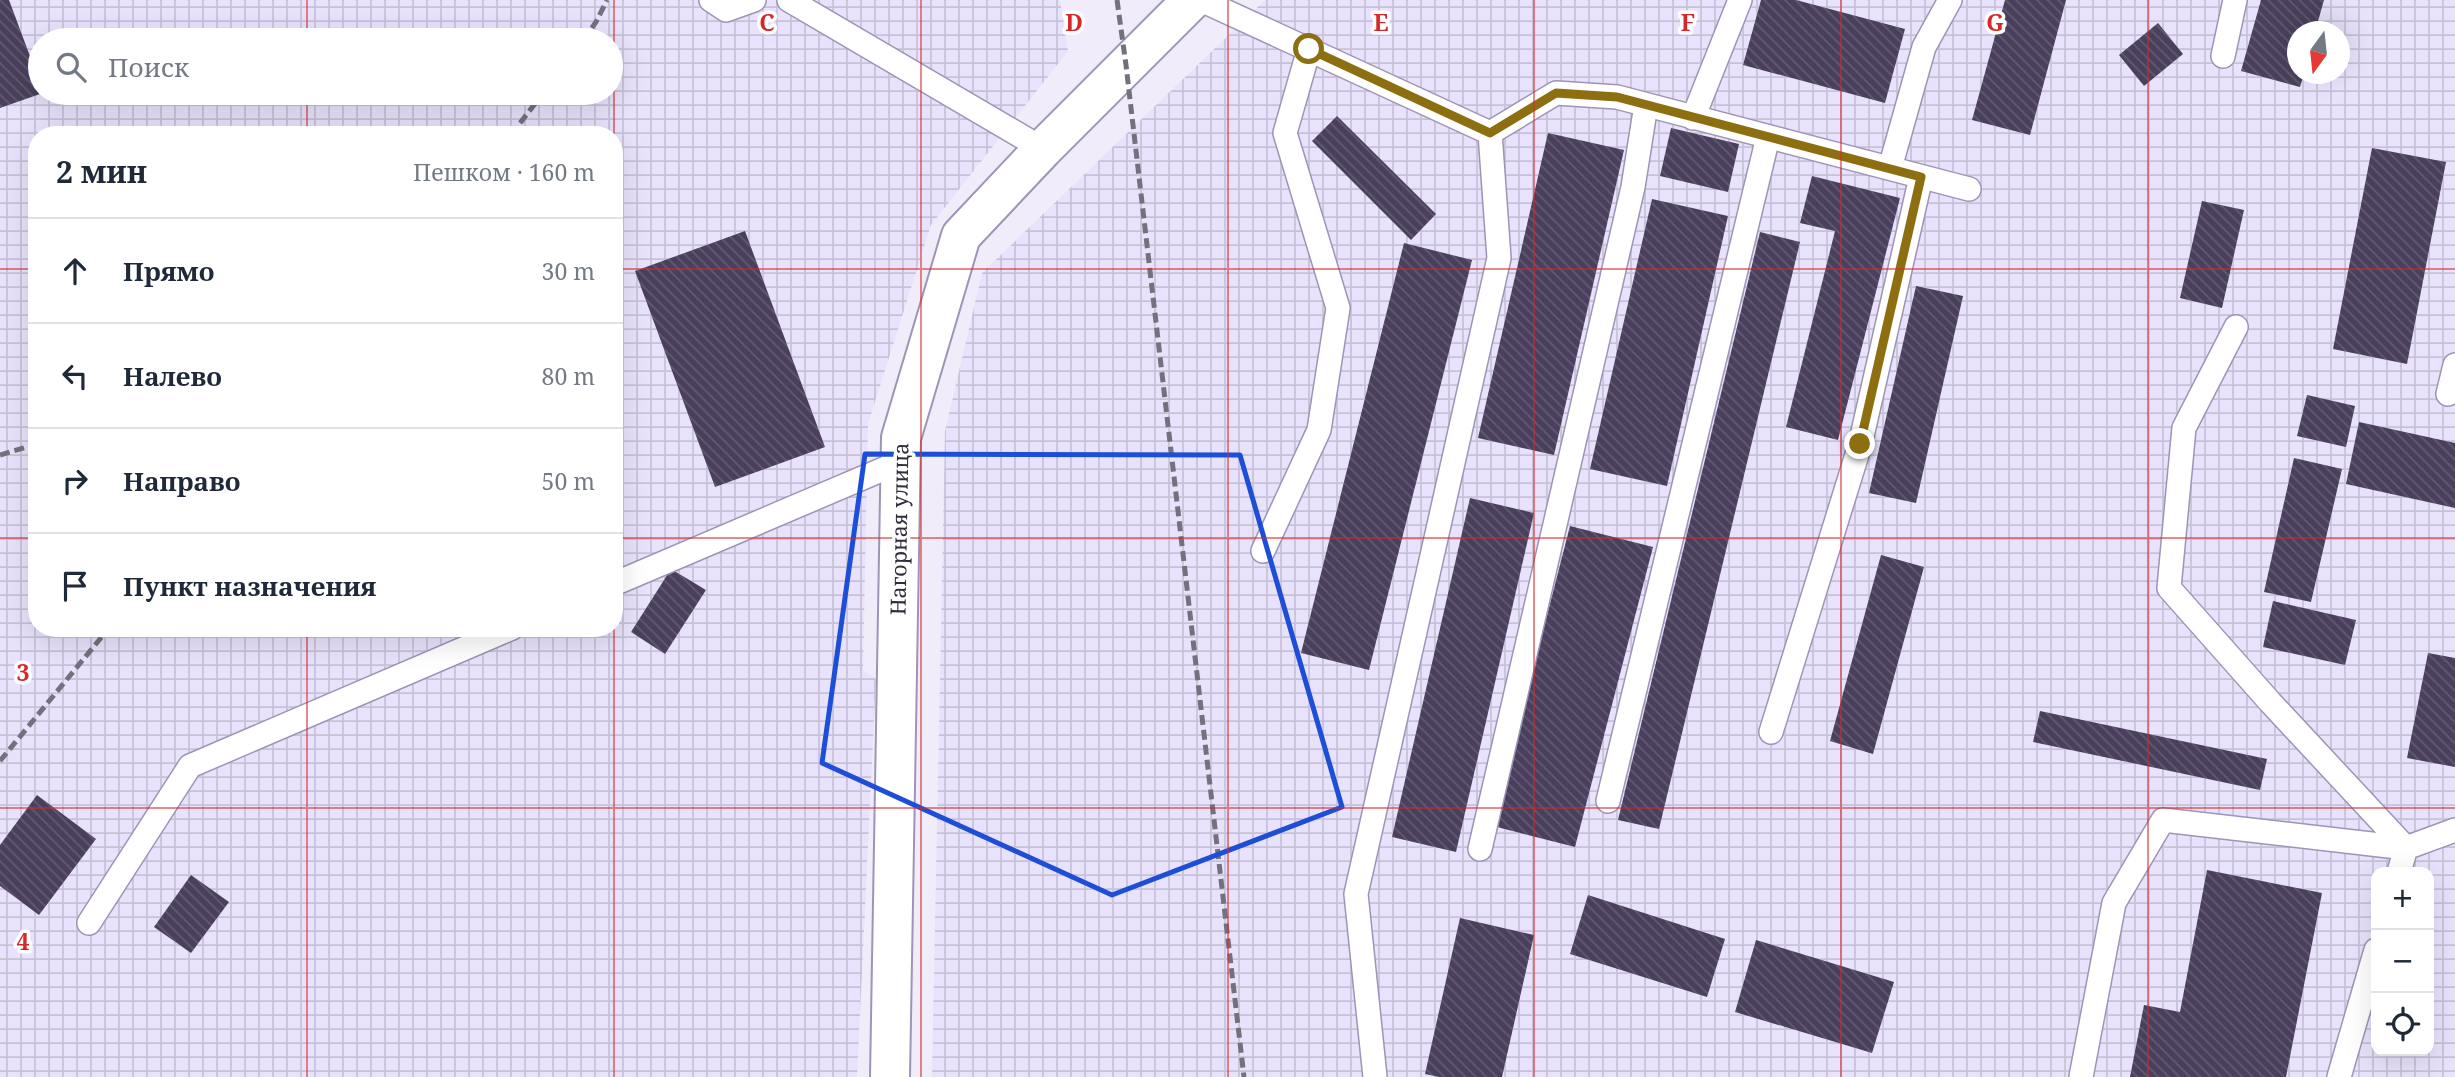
<!DOCTYPE html>
<html lang="ru">
<head>
<meta charset="utf-8">
<style>
  body { margin:0; font-family:"Noto Serif",serif; background:#f2f2f3; color:#1f2937 }
  .controls { position:absolute; right:21px; bottom:21px; display:grid; overflow:hidden; border-radius:14px; box-shadow:0 7px 28px #0002 }
  .controls button { width:63px; height:63px; display:grid; place-items:center; padding:0; border:0; border-bottom:2px solid #e0e1e3; background:#fff; color:#1f2937; font:35px sans-serif }
  .compass { position:absolute; left:2287px; top:21px; width:63px; height:63px; border-radius:50%; background:#fff; box-shadow:0 7px 28px #0002; rotate:195deg }
  .stop { position:absolute; width:21px; height:21px; margin:-16px; border:5px solid #8d6f12; border-radius:50%; background:#fff }
  .stop.end { background:#8d6f12; border-color:#fff; box-shadow:0 2px 7px #0008 }
  .list { margin:0; padding:0; list-style:none }
  h2 { display:flex; justify-content:space-between; align-items:center; height:91px; margin:0; padding:0 28px; font-size:30px }
  h2 small { font-size:23px; font-weight:400; color:#747a83 }
  .list li { display:grid; grid-template-columns:46px 1fr auto; gap:21px; align-items:center; box-sizing:border-box; height:105px; padding:0 28px; border-top:2px solid #e0e1e3 }
  .list b { display:block; font-size:26px; white-space:nowrap }
  .list em { font-size:23px; font-style:normal; color:#747a83 }
  .icon { flex:none; width:38px; height:38px; fill:none; stroke:currentColor; stroke-width:2; stroke-linecap:round; stroke-linejoin:round }
  .map { position:relative; flex:none; width:2455px; height:1077px; overflow:hidden }
  .search { position:absolute; background:#fff; box-shadow:0 7px 28px #0002; left:28px; top:28px; width:595px; height:77px; display:flex; align-items:center; gap:18px; box-sizing:border-box; padding:0 24px; border-radius:38px; color:#747a83; font-size:26px }
  .panel { position:absolute; background:#fff; box-shadow:0 7px 28px #0002; left:28px; top:126px; width:595px; height:511px; border-radius:28px }
  .map>svg:first-child { display:block }
</style>
</head>
<body>
<div class="map">
<svg width="2455" height="1077" viewBox="0 0 2455 1077">
  <defs>
    <pattern id="industrial-grid" width="8" height="8" patternUnits="userSpaceOnUse" patternTransform="scale(1.75)"><rect width="8" height="8" fill="#e9e2fc"/><path d="M0 4h8M4 0v8" fill="none" stroke="#c8c2d9"/></pattern>
    <pattern id="building-back-hatch" width="6" height="6" patternUnits="userSpaceOnUse" patternTransform="scale(1.75)"><rect width="6" height="6" fill="#4a405d"/><path d="M-1 5l2 2M0 0l6 6M5-1l2 2" fill="none" stroke="#625a72"/></pattern>
  </defs>
  <rect width="100%" height="100%" fill="#f0ecfa"/>
  <g fill="url(#industrial-grid)" fill-rule="evenodd">
    <path d="M0 0H1060L1068 51 931 225 868 424 863 670 876 679 857 1077H0ZM40 40H611V93H40ZM37 135H614V628H37Z"/>
    <path d="M1265 0H2455V1077H932L945 431 982 273ZM2298 32H2340V74H2298ZM2376 872H2429V1051H2376Z"/>
  </g>
  <g fill="url(#building-back-hatch)">
    <polygon points="0,0 9,0 40,83 40,94 0,108"/>
    <polygon points="1761,0 1796,0 1905,29 1885,103 1743,65"/>
    <polygon points="2005,0 2066,0 2030,135 1972,120"/>
    <polygon points="2261,0 2324,0 2315,32 2298,32 2298,74 2304,74 2300,87 2241,71"/>
    <polygon points="2158,23 2183,54 2144,86 2119,55"/>
    <polygon points="1337,116 1436,214 1411,240 1312,141"/>
    <polygon points="1671,128 1739,144 1728,192 1660,176"/>
    <polygon points="1548,133 1624,150 1554,455 1478,438"/>
    <polygon points="2372,148 2446,162 2407,364 2333,349"/>
    <polygon points="1812,176 1900,198 1838,440 1786,427 1835,231 1800,223"/>
    <polygon points="1652,199 1728,216 1667,486 1590,469"/>
    <polygon points="2202,201 2244,210 2222,308 2180,298"/>
    <polygon points="745,231 825,447 715,487 635,271"/>
    <polygon points="1760,232 1800,242 1659,829 1618,820"/>
    <polygon points="1404,243 1472,260 1369,670 1301,653"/>
    <polygon points="1916,286 1963,296 1916,503 1869,493"/>
    <polygon points="2307,395 2355,406 2346,447 2297,436"/>
    <polygon points="2359,422 2455,443 2455,508 2346,484"/>
    <polygon points="2294,458 2342,469 2311,602 2264,592"/>
    <polygon points="1470,498 1534,513 1456,852 1392,837"/>
    <polygon points="1570,526 1653,547 1575,847 1493,826"/>
    <polygon points="1881,555 1924,567 1873,754 1830,741"/>
    <polygon points="671,569 706,590 665,654 631,632"/>
    <polygon points="2273,601 2356,620 2345,665 2263,647"/>
    <polygon points="2428,653 2455,658 2455,767 2407,758"/>
    <polygon points="2040,711 2267,759 2260,790 2033,742"/>
    <polygon points="37,795 96,839 39,915 0,886 0,845"/>
    <polygon points="2207,870 2322,893 2286,1077 2130,1077 2144,1005 2180,1012"/>
    <polygon points="191,875 229,902 191,953 154,927"/>
    <polygon points="1588,895 1725,939 1707,997 1570,954"/>
    <polygon points="1460,918 1534,935 1502,1077 1439,1077 1425,1074"/>
    <polygon points="1756,940 1894,982 1872,1053 1735,1012"/>
  </g>
  <g fill="none" stroke-linecap="round" stroke-linejoin="round">
    <defs>
      <g id="lane">
        <polyline points="711,0 726,10 754,0"/>
        <polyline points="789,0 1043,149"/>
        <polyline points="1201,0 1490,133 1556,93 1617,97 1969,189"/>
        <polyline points="2223,56 2235,0"/>
        <polyline points="1693,118 1740,0"/>
        <polyline points="1890,168 1924,47 1950,0"/>
        <polyline points="2448,394 2455,365"/>
        <polyline points="1263,551 1319,430 1338,308 1285,133 1309,49"/>
        <polyline points="614,584 900,462"/>
        <polyline points="1771,732 1860,445 1921,177"/>
        <polyline points="1608,801 1768,137"/>
        <polyline points="1480,849 1633,187 1646,105"/>
        <polyline points="2399,872 2406,848 2455,830"/>
        <polyline points="89,923 190,766 512,628"/>
        <polyline points="1375,1077 1356,894 1499,258 1490,133"/>
        <polyline points="2081,1077 2114,903 2163,820 2406,848 2270,702 2169,588 2184,428 2236,327"/>
        <polyline points="2339,1077 2376,950"/>
      </g>
      <polyline id="street" points="890,1077 901,438 961,236 1043,149 1192,0"/>
    </defs>
    <use href="#lane" stroke="#9e94b5" stroke-width="26"/>
    <use href="#street" stroke="#9e94b5" stroke-width="42"/>
    <use href="#lane" stroke="#fff" stroke-width="23"/>
    <use href="#street" stroke="#fff" stroke-width="38"/>
    <g stroke="#74707e" stroke-width="5" stroke-dasharray="10 5" stroke-linecap="butt">
      <polyline points="1117,0 1126,65 1244,1077"/>
      <polyline points="583,40 596,22 607,0"/>
      <polyline points="511,135 543,93"/>
      <polyline points="0,455 37,444"/>
      <polyline points="0,761 109,628"/>
    </g>
  </g>
  <g fill="none" stroke-linecap="round" stroke-linejoin="round">
    <polyline stroke="#8d6f12" stroke-width="9" points="1309,49 1490,133 1556,93 1617,97 1921,177 1860,444"/>
  </g>
  <path fill="none" stroke="#1d4ed8" stroke-width="5" stroke-linejoin="round" d="M865 454 1240 455 1342 807 1112 895 822 763Z"/>
  <path fill="none" stroke="#d62828" stroke-width="2" stroke-opacity="0.55" d="M307 0V40M614 0V135M921 0V1077M1228 0V1077M1534 0V1077M1841 0V1077M2148 0V1077M307 93V135M0 269H37M614 269H2455M0 538H37M614 538H2455M307 628V1077M614 628V1077M0 808H2455"/>
  <g text-anchor="middle" stroke-width="7" stroke-linejoin="round" paint-order="stroke">
    <g font-size="21" fill="#312d3b" stroke="#fff">
      <text transform="translate(900 529) rotate(-89)" y="7">Нагорная улица</text>
    </g>
  </g>
  <g font-size="23" text-anchor="middle" font-weight="bold" fill="#d62828" stroke="#fff" stroke-width="7" stroke-linejoin="round" paint-order="stroke">
    <text x="767" y="31">C</text>
    <text x="1074" y="31">D</text>
    <text x="1381" y="31">E</text>
    <text x="1688" y="31">F</text>
    <text x="1995" y="31">G</text>
    <text x="23" y="681">3</text>
    <text x="23" y="950">4</text>
  </g>
</svg>
<div class="controls">
<button>+</button>
<button>−</button>
<button><svg class="icon" aria-label="locate" viewBox="0 0 24 24"><circle cx="12" cy="12" r="6"/><path d="M12 2v4M12 18v4M2 12h4M18 12h4"/></svg></button>
</div>
<svg class="compass" viewBox="-18 -18 36 36"><path d="M0-13l5 13h-10z" fill="#e53935"/><path d="M0 13l5-13h-10z" fill="#747a83"/></svg>
<div class="stop" style="left:1309px;top:49px"></div>
<div class="stop end" style="left:1860px;top:444px"></div>
<div class="search"><svg class="icon" aria-label="search" viewBox="0 0 24 24"><circle cx="10" cy="10" r="6"/><path d="M15 15l6 6"/></svg>Поиск</div>
<section class="panel">
<h2>2 мин<small>Пешком · 160 m</small></h2>
<ul class="list">
<li><svg class="icon" aria-label="ahead" viewBox="0 0 24 24"><path d="M12 20V5M6 11l6-6 6 6"/></svg><div><b>Прямо</b></div><em>30 m</em></li>
<li><svg class="icon" aria-label="left" viewBox="0 0 24 24"><path d="M17 20v-9H6M10 6l-5 5 5 5"/></svg><div><b>Налево</b></div><em>80 m</em></li>
<li><svg class="icon" aria-label="right" viewBox="0 0 24 24"><path d="M7 20v-9h11M14 6l5 5-5 5"/></svg><div><b>Направо</b></div><em>50 m</em></li>
<li><svg class="icon" aria-label="arrive" viewBox="0 0 24 24"><path d="M6 21V4h12l-3 4 3 4H6"/></svg><div><b>Пункт назначения</b></div></li>
</ul>
</section>
</div>
</body>
</html>
